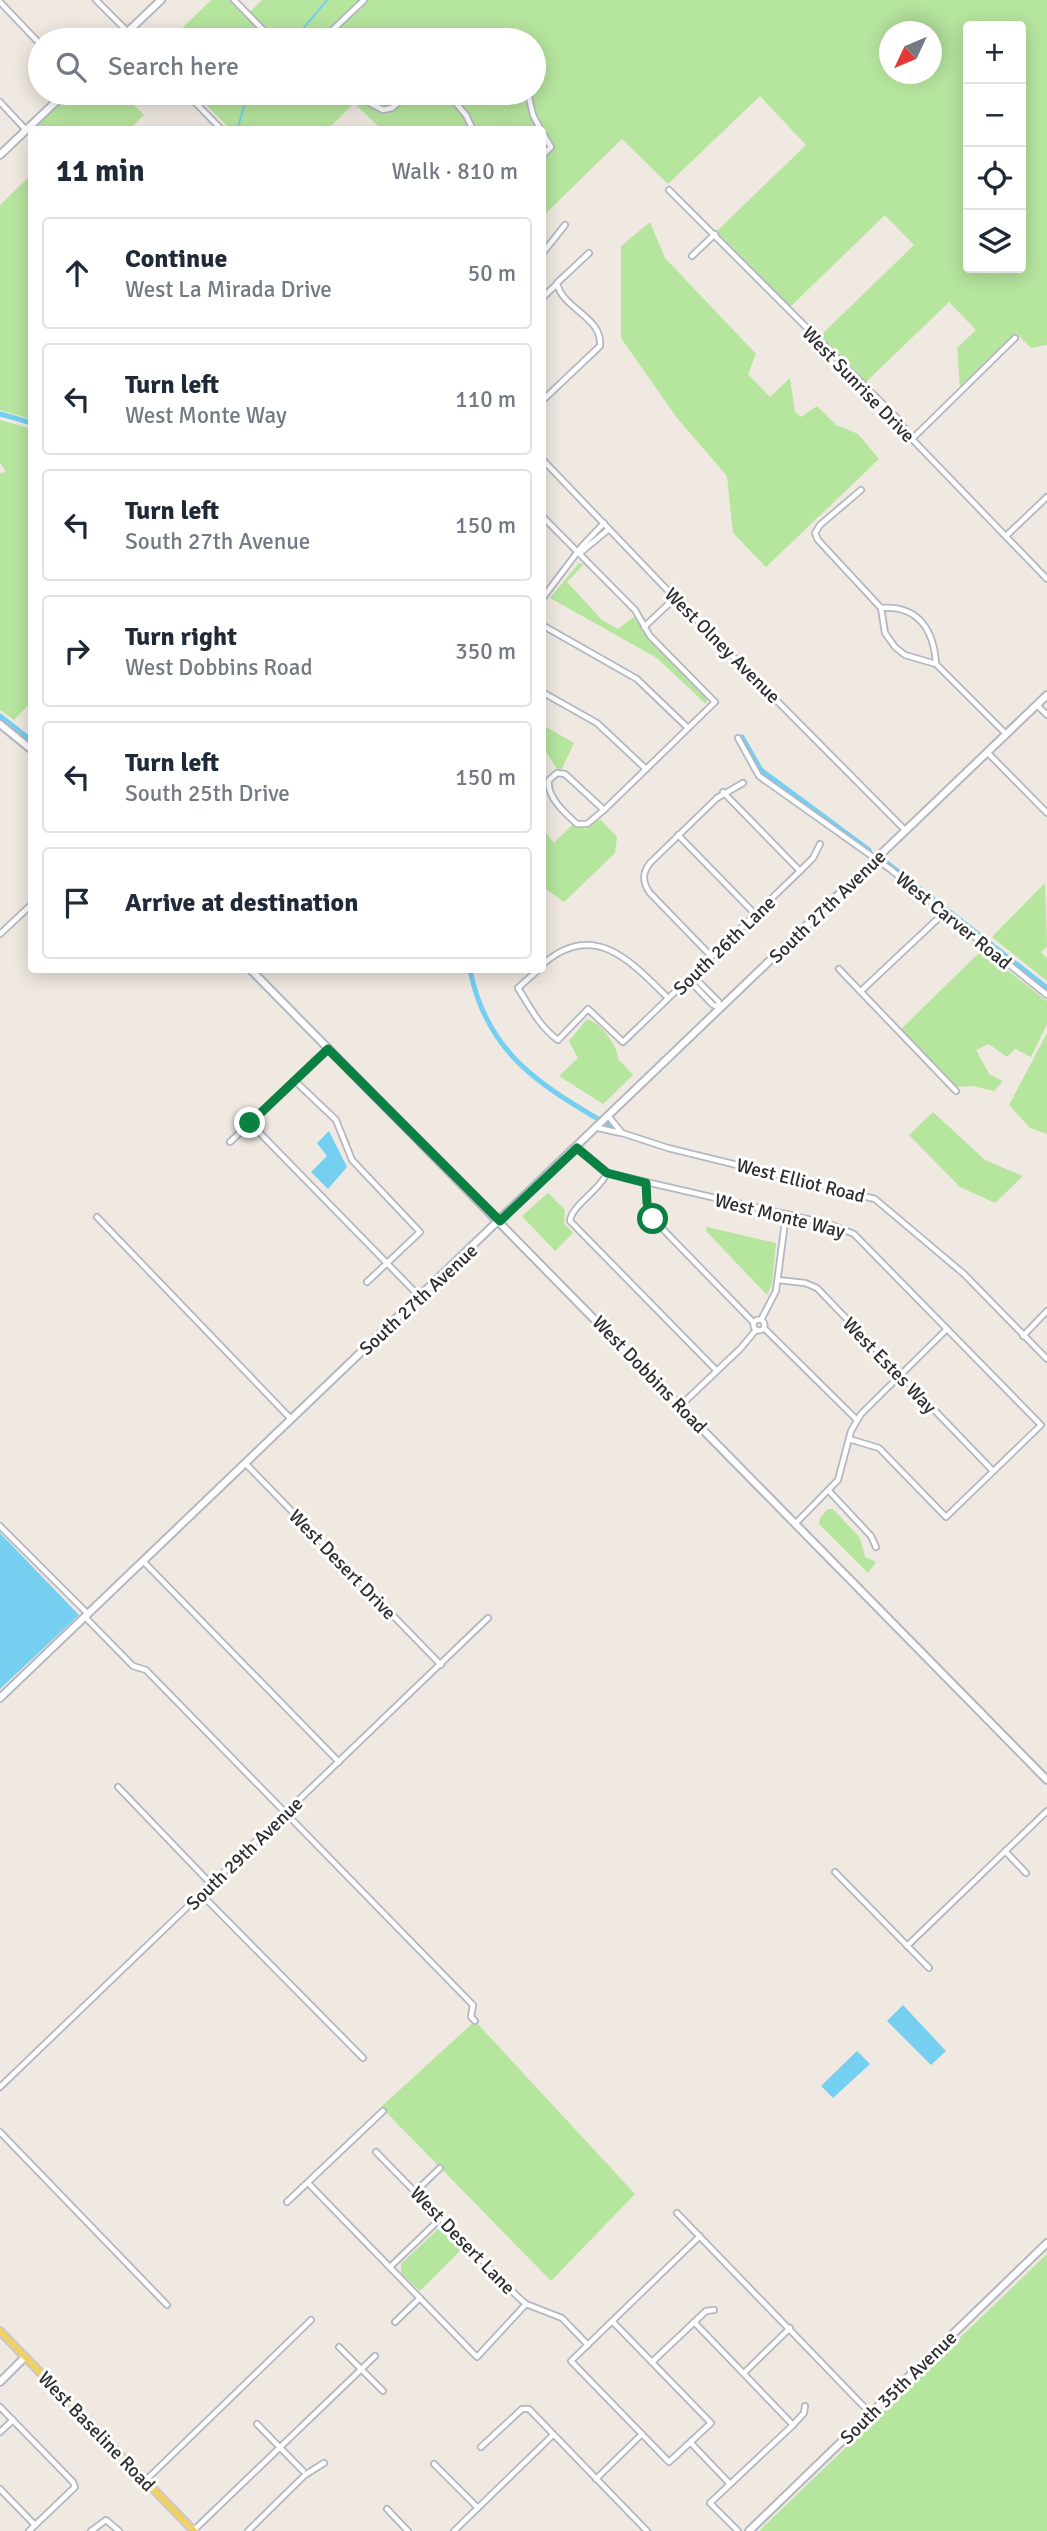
<!DOCTYPE html>
<html lang="en">
<head>
<meta charset="utf-8">
<style>
  body { margin:0; font-family:Signika,sans-serif; background:#f6f6f7; color:#1f2937 }
  .controls { position:absolute; right:21px; top:21px; display:grid; overflow:hidden; border-radius:7px; box-shadow:0 4px 18px #0003 }
  .controls button { width:63px; height:63px; display:grid; place-items:center; padding:0; border:0; border-bottom:2px solid #e0e1e3; background:#fff; color:#1f2937; font:35px sans-serif }
  .compass { position:absolute; left:879px; top:21px; width:63px; height:63px; border-radius:50%; background:#fff; box-shadow:0 4px 18px #0003; rotate:226deg }
  .stop { position:absolute; width:21px; height:21px; margin:-16px; border:5px solid #0b8043; border-radius:50%; background:#fff }
  .stop.end { background:#0b8043; border-color:#fff; box-shadow:0 2px 7px #0008 }
  .list { margin:0; padding:0; list-style:none }
  h2 { display:flex; justify-content:space-between; align-items:center; height:91px; margin:0; padding:0 28px; font-size:30px }
  h2 small { font-size:23px; font-weight:400; color:#747a83 }
  .list li { display:grid; grid-template-columns:46px 1fr auto; gap:21px; align-items:center; box-sizing:border-box; height:112px; margin:0 14px 14px; padding:0 14px; border:2px solid #e0e1e3; border-radius:7px }
  .list b { display:block; font-size:26px; white-space:nowrap }
  .list p { margin:0; font-size:23px; white-space:nowrap; color:#747a83 }
  .list em { font-size:23px; font-style:normal; color:#747a83 }
  .icon { flex:none; width:38px; height:38px; fill:none; stroke:currentColor; stroke-width:2; stroke-linecap:round; stroke-linejoin:round }
  .map { position:relative; flex:none; width:1047px; height:2531px; overflow:hidden }
  .search { position:absolute; background:#fff; box-shadow:0 4px 18px #0003; left:28px; top:28px; width:518px; height:77px; display:flex; align-items:center; gap:18px; box-sizing:border-box; padding:0 24px; border-radius:38px; color:#747a83; font-size:26px }
  .panel { position:absolute; background:#fff; box-shadow:0 4px 18px #0003; left:28px; top:126px; width:518px; height:847px; border-radius:7px }
  .map>svg:first-child { display:block }
</style>
</head>
<body>
<div class="map">
<svg width="1047" height="2531" viewBox="0 0 1047 2531">
  <rect width="100%" height="100%" fill="#efe9e1"/>
  <g fill="#b6e59e" fill-rule="evenodd">
    <polygon points="211,0 230,0 270,40 170,40"/>
    <polygon points="262,0 361,0 321,40 276,40 249,13"/>
    <path d="M368 0H1047V345L1031 348 1016 333 960 387 957 348 976 330 949 302 866 382 843 357 817 339 914 245 885 215 789 308 716 232 806 145 760 96 668 184 622 139 543 216 542 130 381 129 354 103 328 129H230L195 93H534V40H327ZM968 26H1021V268H968ZM890 32H932V74H890Z"/>
    <polygon points="71,93 121,93 144,115 130,129 33,129"/>
    <polygon points="31,175 31,419 0,410 0,205"/>
    <polygon points="650,222 665,258 756,354 748,374 770,397 790,378 795,412 801,417 817,406 836,425 858,434 879,459 766,567 733,533 727,476 677,418 621,338 621,246"/>
    <polygon points="0,420 32,429 31,702 14,720 0,710 0,473 6,472 0,462"/>
    <polygon points="579,563 584,564 567,582 602,620 618,629 634,617 648,638 707,699 706,704 657,658 550,598"/>
    <polygon points="543,725 574,743 562,769 557,769 543,747"/>
    <polygon points="600,819 617,837 615,853 564,902 543,887 543,829 554,843 572,825 586,829"/>
    <polygon points="1045,883 1047,946 1041,952 1047,958 1047,981 992,937"/>
    <polygon points="982,950 1047,1001 1047,1024 1031,1057 1015,1049 1007,1057 989,1044 976,1050 989,1074 1003,1081 994,1091 972,1086 955,1087 901,1029"/>
    <path d="M587 1019C601 1023 618 1046 618 1059L633 1075 603 1104 559 1076 578 1058 569 1041Z"/>
    <polygon points="1047,1033 1047,1134 1030,1128 1009,1105"/>
    <polygon points="933,1112 985,1160 1023,1176 995,1203 960,1187 909,1135"/>
    <polygon points="548,1193 565,1210 564,1223 573,1233 555,1251 522,1216"/>
    <polygon points="707,1227 776,1243 772,1284 767,1295 706,1231"/>
    <polygon points="833,1509 860,1538 865,1557 876,1562 868,1573 819,1524 820,1518 828,1509"/>
    <polygon points="475,2021 635,2194 551,2281 381,2107"/>
    <polygon points="440,2227 463,2248 420,2291 401,2273 401,2264"/>
    <polygon points="1047,2254 1047,2531 759,2531"/>
  </g>
  <g fill="#75cff0">
    <polygon points="329,1131 347,1167 328,1189 311,1172 327,1156 317,1143"/>
    <polygon points="0,1533 79,1615 0,1689"/>
    <polygon points="903,2005 946,2051 931,2065 887,2021"/>
    <polygon points="857,2051 870,2064 833,2098 821,2086"/>
  </g>
  <g fill="none" stroke-linecap="round" stroke-linejoin="round">
    <g stroke="#75cff0" stroke-width="2">
      <polyline points="287,40 302,30 327,0"/>
      <polyline points="237,130 245,103 254,98 256,93"/>
    </g>
    <g stroke="#75cff0" stroke-width="5">
      <polyline points="0,414 32,423"/>
      <polyline points="0,716 32,741"/>
      <polyline points="742,737 761,770 869,850"/>
      <polyline points="882,859 1047,988"/>
      <path d="M470 970C487 1054 540 1085 610 1126"/>
    </g>
    <defs>
      <g id="street">
        <polyline points="96,0 136,40"/>
        <polyline points="234,0 273,40"/>
        <polyline points="0,2 40,44"/>
        <polyline points="322,40 364,0"/>
        <polyline points="466,40 474,35 484,40"/>
        <polyline points="186,93 222,130"/>
        <polyline points="351,93 383,110 392,108 409,93"/>
        <polyline points="447,93 466,115 473,130"/>
        <polyline points="528,93 533,115 541,130"/>
        <polyline points="0,102 26,130"/>
        <polyline points="542,132 551,147 542,156"/>
        <polyline points="669,190 897,418 912,439 1047,579"/>
        <polyline points="542,254 565,225"/>
        <polyline points="692,256 715,234"/>
        <polyline points="542,298 557,284"/>
        <path d="M542 401 600 346C603 317 562 309 557 283L589 253"/>
        <polyline points="912,439 1015,338"/>
        <polyline points="542,459 675,598 905,830"/>
        <polyline points="861,490 820,525 815,533 818,540 881,608 885,633 895,647 905,655 936,664 1006,734"/>
        <path d="M542 516 635 610 650 636 715 702 604 810 587 824H577C566 814 546 797 549 780L557 773 565 774 604 810"/>
        <polyline points="1006,536 1047,497"/>
        <polyline points="580,553 609,529"/>
        <polyline points="542,599 582,546 604,523"/>
        <path d="M881 608C919 605 934 631 936 664"/>
        <polyline points="542,625 637,679 688,728"/>
        <polyline points="644,627 675,598"/>
        <polyline points="542,692 597,723 646,769"/>
        <polyline points="1037,705 1047,715"/>
        <polyline points="738,738 759,776 890,869 1047,995"/>
        <polyline points="987,752 1047,813"/>
        <polyline points="723,792 800,871"/>
        <polyline points="678,835 755,914"/>
        <polyline points="0,934 32,904"/>
        <path d="M711 956 650 893C642 882 642 873 650 863L717 798 743 783"/>
        <path d="M542 965C593 919 631 961 668 998"/>
        <polyline points="839,969 956,1091"/>
        <path d="M538 970 518 988C530 1007 539 1026 558 1040L588 1009 623 1042 800 871 813 858 820 844"/>
        <polyline points="692,975 718,1001 721,1008"/>
        <polyline points="688,979 713,1005 721,1008"/>
        <polyline points="861,991 945,912"/>
        <polyline points="295,1081 336,1120 352,1160 420,1232 367,1282"/>
        <polyline points="609,1117 622,1133 668,1148 875,1199 964,1274 1047,1359"/>
        <polyline points="250,1123 420,1297"/>
        <polyline points="598,1128 621,1133"/>
        <polyline points="230,1142 328,1049"/>
        <polyline points="577,1148 607,1173 829,1224 854,1234 1041,1425 946,1517 879,1448 849,1439"/>
        <path d="M607 1173C600 1190 571 1206 570 1221L717 1371"/>
        <polyline points="646,1183 647,1203 653,1219 754,1323"/>
        <polyline points="97,1217 291,1419"/>
        <polyline points="778,1280 805,1283 817,1288 993,1471"/>
        <circle cx="759" cy="1325" r="5.5"/>
        <polyline points="761,1320 776,1291 786,1214"/>
        <polyline points="764,1328 857,1420"/>
        <polyline points="1023,1336 1047,1311"/>
        <polyline points="680,1406 740,1349 756,1330"/>
        <polyline points="245,1463 441,1665"/>
        <polyline points="829,1491 871,1536 876,1547"/>
        <polyline points="796,1523 838,1480 851,1431 861,1414 947,1329"/>
        <polyline points="0,1526 88,1614"/>
        <polyline points="143,1561 339,1762"/>
        <polyline points="85,1617 133,1666 146,1670 473,2005 471,2017 475,2021"/>
        <polyline points="118,1787 211,1884"/>
        <polyline points="1005,1851 1026,1873"/>
        <polyline points="835,1872 929,1968"/>
        <polyline points="201,1894 363,2058"/>
        <polyline points="907,1946 1047,1811"/>
        <polyline points="0,2087 488,1618"/>
        <polyline points="0,2132 167,2305"/>
        <polyline points="376,2152 517,2296 526,2304 562,2318 588,2345"/>
        <polyline points="308,2183 477,2357 526,2304"/>
        <polyline points="415,2192 440,2168"/>
        <polyline points="287,2202 383,2111"/>
        <polyline points="677,2213 870,2413"/>
        <polyline points="390,2267 441,2218"/>
        <polyline points="612,2321 711,2423 669,2462 571,2361 700,2236"/>
        <polyline points="395,2322 420,2298"/>
        <polyline points="694,2322 793,2425"/>
        <polyline points="339,2347 383,2391"/>
        <polyline points="652,2362 706,2311 714,2310"/>
        <polyline points="744,2373 790,2328"/>
        <polyline points="0,2407 73,2482 75,2487 29,2531"/>
        <polyline points="257,2424 303,2471"/>
        <polyline points="0,2432 13,2420"/>
        <polyline points="691,2443 730,2484"/>
        <polyline points="481,2447 522,2409 529,2409 647,2531"/>
        <polyline points="434,2464 478,2508"/>
        <polyline points="596,2479 642,2434"/>
        <polyline points="145,2481 311,2320"/>
        <polyline points="0,2489 35,2525"/>
        <polyline points="387,2509 408,2531"/>
        <polyline points="91,2531 106,2520 119,2531"/>
        <polyline points="193,2531 375,2356"/>
        <polyline points="248,2531 305,2475 324,2463"/>
        <polyline points="454,2531 553,2435"/>
        <polyline points="738,2531 710,2503 793,2425 804,2413 805,2406"/>
      </g>
      <g id="secondary">
        <polyline points="119,40 161,0"/>
        <polyline points="0,155 65,93"/>
        <polyline points="0,724 32,750"/>
        <polyline points="251,970 1047,1780"/>
        <polyline points="0,1698 1047,695"/>
        <polyline points="0,2382 25,2357"/>
        <polyline points="749,2531 1047,2243"/>
      </g>
      <polyline id="primary" points="0,2331 194,2531"/>
    </defs>
    <use href="#street" stroke="#b4b7c1" stroke-width="8"/>
    <use href="#secondary" stroke="#b4b7c1" stroke-width="10"/>
    <use href="#primary" stroke="#c9c9c9" stroke-width="10"/>
    <use href="#street" stroke="#fff" stroke-width="4.5"/>
    <use href="#secondary" stroke="#fff" stroke-width="6"/>
    <use href="#primary" stroke="#f2d163" stroke-width="6"/>
  </g>
  <g fill="none" stroke-linecap="round" stroke-linejoin="round">
    <polyline stroke="#0b8043" stroke-width="9" points="250,1123 328,1049 500,1221 577,1148 607,1173 646,1183 647,1203 653,1219"/>
  </g>
  <g text-anchor="middle" stroke-width="6" stroke-linejoin="round" paint-order="stroke">
    <g font-size="19" fill="#2e2e2e" stroke="#fff">
      <text transform="translate(859 384) rotate(46)" y="7">West Sunrise Drive</text>
      <text transform="translate(723 645) rotate(45)" y="7">West Olney Avenue</text>
      <text transform="translate(827 906) rotate(-44)" y="7">South 27th Avenue</text>
      <text transform="translate(954 920) rotate(39)" y="7">West Carver Road</text>
      <text transform="translate(724 945) rotate(-44)" y="7">South 26th Lane</text>
      <text transform="translate(801 1180) rotate(14)" y="7">West Elliot Road</text>
      <text transform="translate(780 1215) rotate(14)" y="7">West Monte Way</text>
      <text transform="translate(418 1299) rotate(-43)" y="7">South 27th Avenue</text>
      <text transform="translate(890 1365) rotate(46)" y="7">West Estes Way</text>
      <text transform="translate(650 1374) rotate(46)" y="7">West Dobbins Road</text>
      <text transform="translate(343 1564) rotate(46)" y="7">West Desert Drive</text>
      <text transform="translate(244 1853) rotate(-44)" y="7">South 29th Avenue</text>
      <text transform="translate(463 2240) rotate(46)" y="7">West Desert Lane</text>
      <text transform="translate(898 2387) rotate(-44)" y="7">South 35th Avenue</text>
      <text transform="translate(97 2431) rotate(46)" y="7">West Baseline Road</text>
    </g>
  </g>
</svg>
<div class="controls">
<button>+</button>
<button>−</button>
<button><svg class="icon" aria-label="locate" viewBox="0 0 24 24"><circle cx="12" cy="12" r="6"/><path d="M12 2v4M12 18v4M2 12h4M18 12h4"/></svg></button>
<button><svg class="icon" aria-label="layers" viewBox="0 0 24 24"><path d="M12 4l9 5-9 5-9-5zM3 14l9 5 9-5"/></svg></button>
</div>
<svg class="compass" viewBox="-18 -18 36 36"><path d="M0-13l5 13h-10z" fill="#e53935"/><path d="M0 13l5-13h-10z" fill="#747a83"/></svg>
<div class="stop" style="left:653px;top:1219px"></div>
<div class="stop end" style="left:250px;top:1123px"></div>
<div class="search"><svg class="icon" aria-label="search" viewBox="0 0 24 24"><circle cx="10" cy="10" r="6"/><path d="M15 15l6 6"/></svg>Search here</div>
<section class="panel">
<h2>11 min<small>Walk · 810 m</small></h2>
<ul class="list">
<li><svg class="icon" aria-label="ahead" viewBox="0 0 24 24"><path d="M12 20V5M6 11l6-6 6 6"/></svg><div><b>Continue</b><p>West La Mirada Drive</p></div><em>50 m</em></li>
<li><svg class="icon" aria-label="left" viewBox="0 0 24 24"><path d="M17 20v-9H6M10 6l-5 5 5 5"/></svg><div><b>Turn left</b><p>West Monte Way</p></div><em>110 m</em></li>
<li><svg class="icon" aria-label="left" viewBox="0 0 24 24"><path d="M17 20v-9H6M10 6l-5 5 5 5"/></svg><div><b>Turn left</b><p>South 27th Avenue</p></div><em>150 m</em></li>
<li><svg class="icon" aria-label="right" viewBox="0 0 24 24"><path d="M7 20v-9h11M14 6l5 5-5 5"/></svg><div><b>Turn right</b><p>West Dobbins Road</p></div><em>350 m</em></li>
<li><svg class="icon" aria-label="left" viewBox="0 0 24 24"><path d="M17 20v-9H6M10 6l-5 5 5 5"/></svg><div><b>Turn left</b><p>South 25th Drive</p></div><em>150 m</em></li>
<li><svg class="icon" aria-label="arrive" viewBox="0 0 24 24"><path d="M6 21V4h12l-3 4 3 4H6"/></svg><div><b>Arrive at destination</b></div></li>
</ul>
</section>
</div>
</body>
</html>
